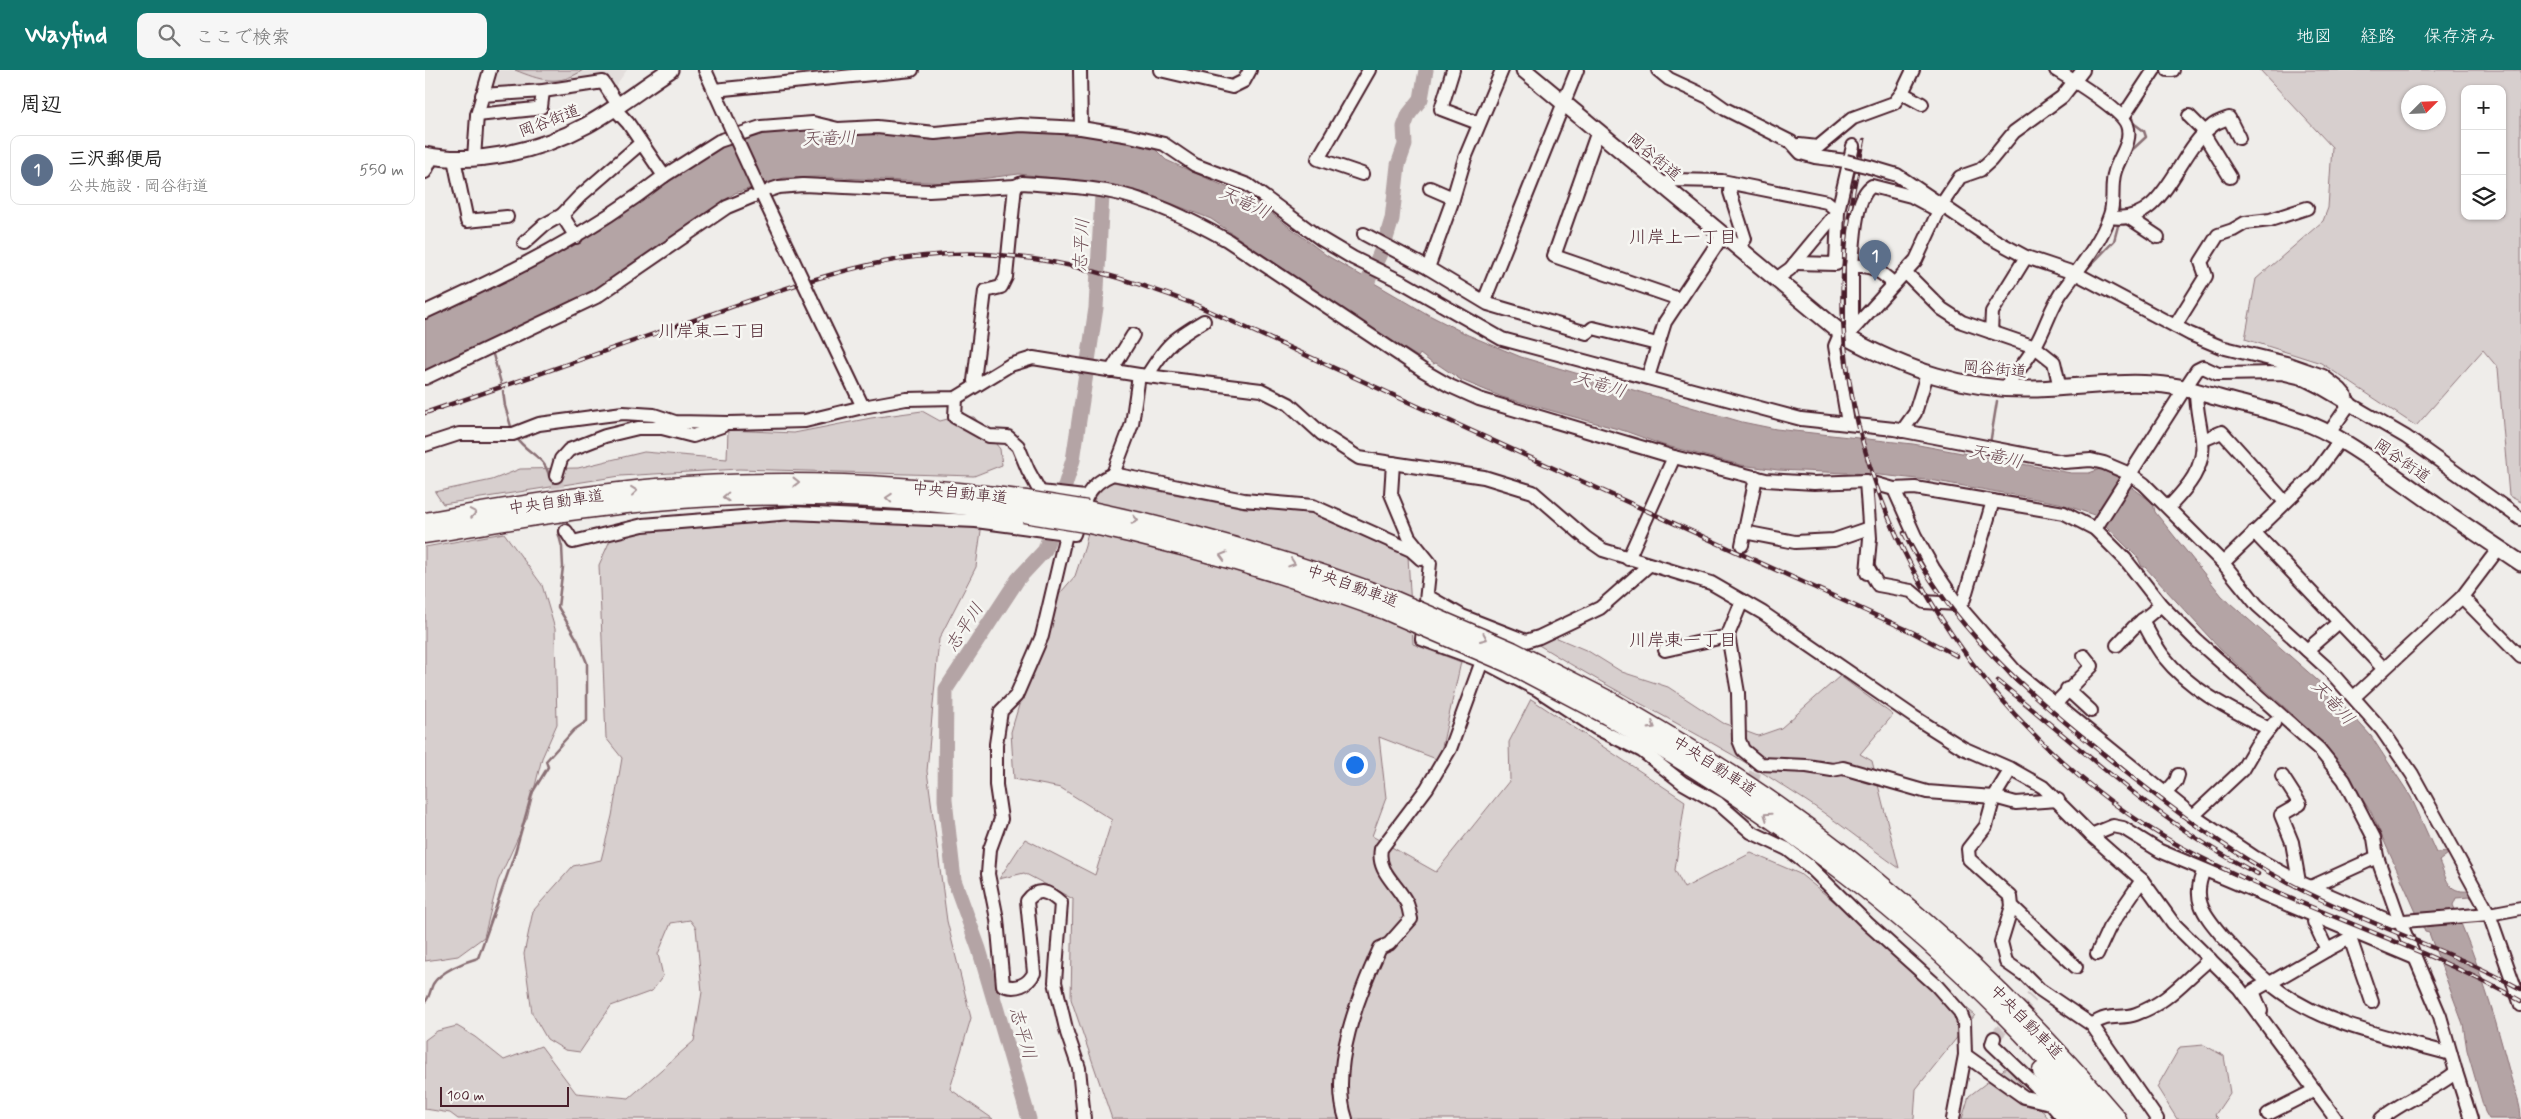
<!DOCTYPE html>
<html lang="ja">
<head>
<meta charset="utf-8">
<style>
  body { margin:0; font-family:Mynerve,"Klee One",sans-serif; background:#f6f6f6; color:#222 }
  .controls { position:absolute; right:15px; top:15px; display:grid; overflow:hidden; border-radius:10px; box-shadow:0 1px 4px #0004 }
  .controls button { width:45px; height:45px; display:grid; place-items:center; padding:0; border:0; border-bottom:1px solid #e0e0e0; background:#fff; color:#222; font:25px sans-serif }
  .compass { position:absolute; left:1976px; top:15px; width:45px; height:45px; border-radius:50%; background:#fff; box-shadow:0 1px 4px #0004; rotate:66deg }
  .scale { position:absolute; left:15px; bottom:12px; width:129px; box-sizing:border-box; padding-left:5px; border:2px solid #4a1f2b; border-top:0; font-size:14px; line-height:18px; white-space:nowrap; color:#4a1f2b; -webkit-text-stroke:4px #f6f6f2; paint-order:stroke }
  .you { position:absolute; left:929px; top:694px; width:18px; height:18px; margin:-12px; border:4px solid #fff; border-radius:50%; background:#1a73e8; box-shadow:0 0 0 8px #1a73e833 }
  .badge { display:grid; place-items:center; width:32px; height:32px; border-radius:50%; background:#0f766e; color:#fff; font-size:16px; font-weight:700 }
  .pin { position:absolute; translate:-50% -41px; filter:drop-shadow(0 1px 2px #0008) }
  .pin::after { content:''; position:absolute; top:26px; width:18px; height:15px; background:inherit; clip-path:polygon(0 0,100% 0,50% 100%) }
  .list { margin:0; padding:0; list-style:none }
  h2 { display:flex; justify-content:space-between; align-items:center; height:65px; margin:0; padding:0 20px; font-size:21px }
  h2 small { font-size:16px; font-weight:400; color:#767676 }
  .list li { display:grid; grid-template-columns:32px 1fr auto; gap:15px; align-items:center; box-sizing:border-box; height:70px; margin:0 10px 10px; padding:0 10px; border:1px solid #e0e0e0; border-radius:10px }
  .list b { display:block; font-size:19px; white-space:nowrap }
  .list p { margin:0; font-size:16px; white-space:nowrap; color:#767676 }
  .list em { font-size:16px; font-style:normal; color:#767676 }
  .icon { flex:none; width:28px; height:28px; fill:none; stroke:currentColor; stroke-width:2; stroke-linecap:round; stroke-linejoin:round }
  .map { position:relative; flex:none; width:2096px; height:1049px; overflow:hidden }
  header { display:flex; align-items:center; gap:30px; box-sizing:border-box; height:70px; padding:0 25px; background:#0f766e; color:#fff }
  header strong { font-size:24px }
  nav { display:flex; gap:28px; margin-inline-start:auto; font-size:18px }
  .search { width:350px; height:45px; background:#f6f6f6; display:flex; align-items:center; gap:12px; box-sizing:border-box; padding:0 18px; border-radius:10px; color:#767676; font-size:19px }
  main { display:flex }
  aside { flex:1; background:#fff }
  .map>svg:first-child { display:block }
</style>
</head>
<body>
<header>
<strong>Wayfind</strong>
<div class="search"><svg class="icon" aria-label="search" viewBox="0 0 24 24"><circle cx="10" cy="10" r="6"/><path d="M15 15l6 6"/></svg>ここで検索</div>
<nav><a>地図</a><a>経路</a><a>保存済み</a></nav>
</header>
<main>
<aside>
<h2>周辺<small></small></h2>
<ul class="list">
<li><span class="badge" style="background:#5c6f8a">1</span><div><b>三沢郵便局</b><p>公共施設 · 岡谷街道</p></div><em>550 m</em></li>
</ul>
</aside>
<div class="map">
<svg width="2096" height="1049" viewBox="0 0 2096 1049">
  <rect width="100%" height="100%" fill="#efedea"/>
  <filter id="ink" filterUnits="userSpaceOnUse"><feTurbulence type="fractalNoise" baseFrequency=".02" numOctaves="2"/><feDisplacementMap in="SourceGraphic" scale="10" xChannelSelector="R" yChannelSelector="G"/><feConvolveMatrix kernelMatrix="1 2 1 2 8 2 1 2 1" color-interpolation-filters="sRGB"/></filter>
  <g filter="url(#ink)">
    <polygon fill="#e3dedc" points="69,0 202,0 186,22 177,10 63,22"/>
    <g fill="#d7cfce" stroke="#90777c" fill-rule="evenodd">
      <path d="M90 0H158C133 17 115 10 90 0Z"/>
      <path d="M1835 0H2096V432L2084 426 2073 298 2058 280 1991 356 1896 293 1820 269 1831 209 1898 151 1903 138 1907 77ZM2040 19H2077V146H2040ZM1984 22H2014V52H1984Z"/>
      <polygon points="497,341 515,351 530,347 549,347 575,379 577,395 549,406 314,399 195,406 18,434 10,422 67,410 95,399 153,398 219,382 302,389 303,360 369,363 446,348"/>
      <polygon points="683,411 819,438 879,440 983,486 988,574 1036,592 1014,690 954,667 961,728 947,766 1011,802 1085,710 1084,672 1106,629 1260,731 1250,800 1259,818 1326,783 1375,804 1550,945 1491,1019 1489,1049 687,1049 646,929 648,829 599,803 574,809 600,769 670,805 687,750 636,718 589,709 586,662 623,537 650,506 660,476 670,428"/>
      <polygon points="437,437 558,446 551,497 514,569 502,701 522,851 546,948 525,1019 568,1049 33,1049 25,1043 0,1039 0,970 12,961 32,956 50,967 79,990 116,976 151,1023 204,1028 269,971 277,922 271,858 265,850 246,853 233,884 238,906 227,921 186,936 155,982 140,980 122,969 107,943 99,884 108,841 148,796 176,790 187,746 197,688 181,668 174,495 191,457 230,451"/>
      <polygon points="79,463 117,515 130,559 132,654 117,688 102,748 73,811 59,867 33,886 0,891 0,477"/>
      <path d="M1130 567 1163 581 1197 602 1243 617 1298 653 1333 666 1356 658 1415 606 1468 645 1435 684 1447 691 1474 798C1440 774 1407 747 1372 725 1289 669 1197 627 1112 574Z"/>
      <polygon points="1779,975 1799,986 1805,1023 1790,1045 1794,1049 1752,1049 1732,1017 1755,977"/>
      <polygon points="1582,997 1624,1049 1537,1049 1544,1026"/>
    </g>
    <path fill="#b4a4a5" stroke="#8a6f74" d="M398 58 506 69 577 61 618 59 700 70 729 78 741 90 828 129 901 185 1004 245 1043 265 1096 287 1317 352 1351 359 1488 374 1646 403H1664L1675 399 1696 409 1728 433 1730 442 1797 526 1908 624 1946 666 1986 727 2011 783 2022 782 2023 784 2014 791C2022 809 2022 823 2044 821L2046 827 2031 828 2028 835C2053 891 2071 949 2086 1008 2090 1022 2096 1035 2096 1049H2064L2060 1042 2042 980 2038 954 2004 863 2000 862 1946 742 1906 683 1867 644 1795 579 1720 497H1717L1713 488 1675 450 1669 445 1634 433 1511 411 1446 404 1353 400 1316 395 1238 375 1200 361 1077 327 1036 310 1011 293 1008 294 995 284 993 287 932 249 786 149 720 123 688 115 594 104 523 113 395 107 359 108 310 123 166 223 0 302V247L147 175 284 81 332 62Z"/>
    <g fill="none" stroke-linecap="round" stroke-linejoin="round">
      <g stroke="#8a6f74" stroke-width="2.5">
        <polyline points="1696,102 1707,80 1721,67 1719,61 1707,52 1708,41"/>
        <polyline points="1693,130 1695,144"/>
        <polyline points="1661,200 1689,171 1694,152"/>
        <polyline points="67,281 76,313"/>
        <polyline points="78,321 80,336 87,360"/>
        <path d="M91 367C101 383 120 386 124 406"/>
        <polyline points="1565,374 1572,331"/>
        <path d="M0 932C5 927 5 920 8 914 16 901 39 892 53 888L90 783 107 723 123 697 121 691 149 660 162 651V593L153 571 133 537 138 497 137 477 133 462"/>
      </g>
      <g stroke="#b4a4a5" stroke-width="15">
        <polyline points="936,227 960,172 967,149 973,95 980,75 979,57 984,44 996,29 1001,0"/>
        <polyline points="604,1049 554,879 529,810 520,730 521,619 593,509 620,480 648,390 671,238 678,106"/>
      </g>
      <g stroke="#cec4c4" stroke-width="12" stroke-dasharray="12 6" stroke-linecap="butt">
        <polyline points="131,406 141,461"/>
        <polyline points="1319,748 1330,702"/>
        <polyline points="1569,968 1607,927"/>
      </g>
      <defs>
        <g id="minor">
          <polyline points="280,0 306,58"/>
          <polyline points="655,0 656,58"/>
          <polyline points="735,0 807,17 819,11 825,0"/>
          <polyline points="1028,0 1016,39 1053,53"/>
          <polyline points="1077,0 1040,88 1027,132 1003,198 1063,234 1162,263 1168,258 1232,274"/>
          <polyline points="1233,0 1244,9 1283,27 1300,39 1366,72 1376,83 1390,87 1421,91"/>
          <polyline points="1488,0 1477,23 1497,34"/>
          <polyline points="1743,0 1748,0"/>
          <polyline points="289,20 487,0"/>
          <polyline points="57,25 118,21 178,12 193,35"/>
          <polyline points="189,38 203,53 239,106 294,71 336,57 388,53 413,59 452,57 510,63 595,55 656,58 705,66 739,74 770,95 823,115 896,169 928,188 979,213 1077,269 1376,349 1469,359 1639,392 1666,390 1679,393 1705,404 1719,414 1798,493 1832,535 1903,599 1957,660 1987,704 2064,844 2096,935"/>
          <polyline points="52,45 110,39 116,37 118,21"/>
          <polyline points="1764,46 1780,62"/>
          <polyline points="1698,47 1729,0"/>
          <polyline points="1173,61 1129,186 1254,229"/>
          <polyline points="1778,63 1805,107"/>
          <polyline points="1374,75 1393,77 1428,48 1469,33 1477,23"/>
          <polyline points="49,88 52,45 65,0"/>
          <polyline points="29,89 42,151 82,147"/>
          <polyline points="1445,97 1472,105 1564,167 1601,187 1652,204 1765,264 1796,277 1861,293 1898,306 1915,319 1921,326"/>
          <polyline points="0,102 7,87"/>
          <polyline points="937,104 893,89 944,0"/>
          <polyline points="1306,113 1305,122 1320,169 1313,177"/>
          <polyline points="1239,117 1246,110 1297,111 1402,132 1413,141 1365,199 1351,209"/>
          <polyline points="1005,118 1028,128"/>
          <path d="M1685 147C1740 156 1751 83 1787 56 1791 52 1798 50 1804 48L1814 68"/>
          <polyline points="1703,147 1733,167"/>
          <polyline points="939,164 1003,198"/>
          <polyline points="151,167 137,145 155,126 216,73"/>
          <polyline points="99,173 119,155 137,145"/>
          <polyline points="1370,193 1411,194 1413,141 1428,76"/>
          <path d="M1427 196C1429 176 1429 127 1447 116L1486 126 1514 141"/>
          <polyline points="1480,202 1517,239 1537,252 1610,277 1629,292 1635,318"/>
          <polyline points="386,228 438,337"/>
          <polyline points="1059,231 1152,0"/>
          <path d="M0 242C87 202 163 165 239 106"/>
          <polyline points="1750,256 1781,206 1776,192 1793,165 1808,160 1820,153 1845,150 1882,138"/>
          <path d="M1427 259V196C1446 194 1455 201 1469 214"/>
          <polyline points="1416,262 1410,276 1423,353"/>
          <polyline points="1566,262 1567,242 1601,187"/>
          <polyline points="1421,267 1491,190 1517,134 1535,107 1555,100 1566,90 1589,62 1637,27 1658,0"/>
          <polyline points="686,301 708,265"/>
          <path d="M722 306C742 274 747 270 779 251"/>
          <polyline points="1223,307 1240,252 1298,165"/>
          <path d="M0 308 171 227 302 137 336 123 354 117 378 115 504 121 590 116 597 113C625 115 654 116 681 121 723 128 766 150 802 170L999 301 1025 316 1054 329 1249 387 1341 410 1389 413 1441 411 1469 419 1490 418 1639 443 1670 459 1700 489 1736 535 1771 570 1894 679 1919 710 1949 768 1952 787 1975 852 2015 946 2031 1002C2008 1021 1978 1030 1956 1049"/>
          <polyline points="551,315 549,311 560,221 576,217 581,207 590,116"/>
          <path d="M1579 319C1589 305 1602 291 1610 276 1621 258 1626 235 1639 219 1655 197 1676 172 1685 145 1690 131 1685 116 1690 101 1694 87 1708 71 1702 55 1697 40 1646 9 1631 0"/>
          <polyline points="531,328 530,347 564,366 583,367 593,376 603,400 615,422 612,440"/>
          <polyline points="1477,361 1490,343 1502,304"/>
          <polyline points="1904,363 1925,333"/>
          <polyline points="1778,370 1797,362 1860,432"/>
          <polyline points="0,375 34,364 88,364 114,354 198,343 229,345 250,352 304,353 380,351 438,337 481,329 531,328 585,295 608,288 714,305 836,320 864,334 897,364 934,388 1059,407 1108,422 1161,468 1178,480 1286,513 1338,543 1489,647 1538,678 1586,699 1618,717 1666,765 1717,810 1748,853 1814,918 1911,1049"/>
          <polyline points="968,393 966,424 984,467 1005,493 997,569 1057,591 1113,620 1171,658 1217,681 1258,713 1293,733 1326,762 1362,779 1384,796 1443,854 1511,915 1535,942 1539,952 1540,985 1528,1049"/>
          <polyline points="688,404 707,354 714,305"/>
          <polyline points="131,406 136,389 144,380 180,366 213,358 237,358 268,366 297,356"/>
          <polyline points="1441,411 1445,468 1442,503"/>
          <polyline points="1469,419 1490,466 1508,498 1532,534 1591,602 1768,746 1829,787 1874,812 1967,852 2064,844 2096,838"/>
          <polyline points="615,422 660,427"/>
          <path d="M1744 437C1762 418 1781 397 1777 369 1775 352 1771 339 1771 322"/>
          <polyline points="1670,459 1760,318 1772,300 1778,297 1793,304 1856,303 1877,308 1897,318 1981,367 2096,449"/>
          <path d="M141 461 148 472 218 455 367 443 551 451 649 464C658 436 658 417 688 404L819 430 888 436 986 480 996 489"/>
          <polyline points="1319,462 1370,472 1409,470 1444,458"/>
          <polyline points="1829,462 1959,599"/>
          <path d="M641 464 617 566 591 626 576 641 571 674V715L576 749 565 779 563 804 572 849 578 915C591 920 603 915 609 903L602 831C613 816 624 822 636 833L630 912 642 963 654 998 659 1049"/>
          <polyline points="1317,475 1331,407"/>
          <polyline points="1203,489 1249,387"/>
          <polyline points="1798,493 1890,404 1915,370"/>
          <polyline points="1443,498 1453,515 1486,521 1499,532 1532,534 1539,529 1568,431"/>
          <polyline points="1002,526 1037,546 1101,571 1114,567 1175,538 1224,495"/>
          <polyline points="2037,527 2096,587"/>
          <polyline points="1317,531 1303,565 1313,623 1314,670 1318,680 1335,694 1382,696 1407,700 1418,698 1502,722 1569,727 1591,733 1633,730"/>
          <path d="M1717 550C1724 562 1730 576 1739 587 1766 621 1807 640 1844 659"/>
          <polyline points="1692,575 1708,558 1736,535"/>
          <polyline points="1240,580 1303,566"/>
          <polyline points="1882,580 1914,552"/>
          <polyline points="1642,619 1666,641"/>
          <polyline points="1929,627 2037,527 2074,478"/>
          <polyline points="1630,634 1667,596 1659,586"/>
          <polyline points="1586,699 1569,727 1561,756 1543,779 1544,789 1586,827 1587,836 1651,897"/>
          <polyline points="1857,706 1875,734 1856,745 1867,772 1874,812"/>
          <polyline points="1740,724 1751,711 1753,705"/>
          <polyline points="1768,746 1817,700 1831,676 1849,653"/>
          <polyline points="1666,765 1688,756 1698,758 1735,781 1990,888"/>
          <path d="M1779 800C1766 830 1779 844 1798 867 1816 886 1834 906 1856 922 1905 957 1969 968 2026 984"/>
          <polyline points="1886,817 1952,787"/>
          <polyline points="1587,836 1576,872 1581,892 1601,906 1614,919 1667,955 1732,1049"/>
          <polyline points="1891,847 1889,852 1902,880 1925,868 1927,862"/>
          <polyline points="1925,868 1947,932"/>
          <polyline points="1672,884 1684,858 1717,810"/>
          <polyline points="1845,913 1902,880"/>
          <polyline points="1836,941 1828,921 1844,912"/>
          <path d="M1667 955C1684 942 1695 950 1711 944 1744 932 1759 910 1785 889"/>
          <polyline points="1569,968 1567,974 1611,1016 1639,1049"/>
          <polyline points="1540,985 1599,1027 1625,1033"/>
          <polyline points="2031,1002 2046,1049"/>
          <polyline points="1843,1044 1890,1020"/>
          <path d="M921 1049C904 998 934 924 955 878L964 874 986 849C984 842 984 835 980 830 970 812 952 801 956 779L1002 718 1025 679 1057 591"/>
        </g>
        <g id="major">
          <path d="M1099 0 1421 267C1480 299 1540 321 1608 319 1653 318 1702 309 1747 316 1763 318 1779 324 1794 328 1831 338 1873 346 1905 364 1945 386 1978 413 2015 438 2042 457 2069 475 2096 493"/>
          <path d="M0 85C52 96 116 80 162 55 191 39 217 18 245 0"/>
        </g>
        <g id="highway">
          <path d="M662 440C766 462 867 491 966 529"/>
          <path d="M0 452C77 438 154 425 232 418 356 408 479 413 601 430"/>
          <path d="M660 453C763 475 862 504 960 540"/>
          <path d="M0 464C77 451 154 438 232 431 355 420 477 426 599 443"/>
          <path d="M1185 631C1243 665 1302 700 1357 739 1482 827 1593 933 1692 1049"/>
          <path d="M1178 643C1263 692 1345 745 1423 805 1515 876 1600 961 1675 1049"/>
          <polyline points="1617,1001 1656,1049"/>
        </g>
      </defs>
      <use href="#minor" stroke="#4a1f2b" stroke-width="16"/>
      <use href="#major" stroke="#4a1f2b" stroke-width="19"/>
      <use href="#highway" stroke="#4a1f2b" stroke-width="21"/>
      <use href="#minor" stroke="#f6f6f2" stroke-width="12"/>
      <use href="#major" stroke="#f6f6f2" stroke-width="15"/>
      <use href="#highway" stroke="#f6f6f2" stroke-width="18"/>
      <defs>
        <g id="rail">
          <path d="M1439 70C1425 130 1415 188 1418 250 1429 473 1578 686 1775 787 1879 840 1994 874 2096 931"/>
          <path d="M0 343C88 313 175 283 263 252 359 219 457 179 560 184 634 188 702 208 771 235L1487 562 1532 586"/>
          <path d="M1479 463C1524 557 1604 623 1683 688 1742 735 1800 780 1867 815 1941 854 2022 879 2096 919"/>
          <path d="M1573 611C1656 678 1737 756 1833 804"/>
        </g>
      </defs>
      <use href="#rail" stroke="#4a1f2b" stroke-width="4.5"/>
      <use href="#rail" stroke="#f6f6f2" stroke-width="2.5" stroke-dasharray="8" stroke-linecap="butt"/>
      <defs>
        <g id="minor-bridge">
          <polyline points="306,58 334,119"/>
          <polyline points="1421,91 1445,97"/>
          <polyline points="338,127 386,228"/>
        </g>
        <g id="highway-bridge">
          <polyline points="601,430 662,440"/>
          <polyline points="599,443 660,453"/>
          <polyline points="966,529 1087,581 1185,631"/>
          <polyline points="960,540 1083,593 1178,643"/>
        </g>
      </defs>
      <use href="#minor-bridge" stroke="#4a1f2b" stroke-width="16" stroke-linecap="butt"/>
      <use href="#highway-bridge" stroke="#4a1f2b" stroke-width="21" stroke-linecap="butt"/>
      <use href="#minor-bridge" stroke="#f6f6f2" stroke-width="12"/>
      <use href="#highway-bridge" stroke="#f6f6f2" stroke-width="18"/>
    </g>
    <defs><path id="oneway-chevron" d="M-2-3.5L2.5 0L-2 3.5" fill="none" stroke-width="1.6" stroke-linecap="round" stroke-linejoin="round" transform="scale(1.25)"/></defs>
    <g stroke="#a99598">
      <use href="#oneway-chevron" transform="translate(371 412)"/>
      <use href="#oneway-chevron" transform="translate(209 421) rotate(-6)"/>
      <use href="#oneway-chevron" transform="translate(301 427) rotate(178)"/>
      <use href="#oneway-chevron" transform="translate(464 428) rotate(-176)"/>
      <use href="#oneway-chevron" transform="translate(48 443) rotate(-10)"/>
      <use href="#oneway-chevron" transform="translate(710 450) rotate(12)"/>
      <use href="#oneway-chevron" transform="translate(798 486) rotate(-164)"/>
      <use href="#oneway-chevron" transform="translate(867 493) rotate(18)"/>
      <use href="#oneway-chevron" transform="translate(1059 568) rotate(24)"/>
      <use href="#oneway-chevron" transform="translate(1227 656) rotate(31)"/>
      <use href="#oneway-chevron" transform="translate(1342 746) rotate(-145)"/>
    </g>
  </g>
  <g text-anchor="middle" stroke-width="5" stroke-linejoin="round" paint-order="stroke">
    <g font-size="16" fill="#4a1f2b" stroke="#f6f6f2">
      <text transform="translate(124 50) rotate(-21)" y="6">岡谷街道</text>
      <text transform="translate(1230 86) rotate(40)" y="6">岡谷街道</text>
      <text transform="translate(1570 298) rotate(5)" y="6">岡谷街道</text>
      <text transform="translate(1978 390) rotate(35)" y="6">岡谷街道</text>
      <text transform="translate(535 422) rotate(6)" y="6">中央自動車道</text>
      <text transform="translate(131 431) rotate(-8)" y="6">中央自動車道</text>
      <text transform="translate(928 515) rotate(20)" y="6">中央自動車道</text>
      <text transform="translate(1290 695) rotate(33)" y="6">中央自動車道</text>
      <text transform="translate(1602 951) rotate(46)" y="6">中央自動車道</text>
    </g>
    <g font-size="18" font-style="italic" fill="#6f4e56" stroke="#f6f6f2">
      <text transform="translate(404 68) rotate(-2)" y="6">天竜川</text>
      <text transform="translate(820 132) rotate(25)" y="6">天竜川</text>
      <text transform="translate(656 175) rotate(-87)" y="6">志平川</text>
      <text transform="translate(1175 314) rotate(17)" y="6">天竜川</text>
      <text transform="translate(1571 386) rotate(13)" y="6">天竜川</text>
      <text transform="translate(539 557) rotate(-57)" y="6">志平川</text>
      <text transform="translate(1908 632) rotate(47)" y="6">天竜川</text>
      <text transform="translate(598 963) rotate(74)" y="6">志平川</text>
    </g>
    <g font-size="18" fill="#4a1f2b" stroke="#f6f6f2">
      <text x="1258" y="173">川岸上一丁目</text>
      <text x="287" y="267">川岸東二丁目</text>
      <text x="1258" y="576">川岸東一丁目</text>
    </g>
  </g>
</svg>
<div class="controls">
<button>+</button>
<button>−</button>
<button><svg class="icon" aria-label="layers" viewBox="0 0 24 24"><path d="M12 4l9 5-9 5-9-5zM3 14l9 5 9-5"/></svg></button>
</div>
<svg class="compass" viewBox="-18 -18 36 36"><path d="M0-13l5 13h-10z" fill="#e53935"/><path d="M0 13l5-13h-10z" fill="#767676"/></svg>
<div class="scale">100 m</div>
<div class="you"></div>
<div class="pin badge" style="left:1450px;top:211px;background:#5c6f8a">1</div>
</div>
</main>
</body>
</html>
